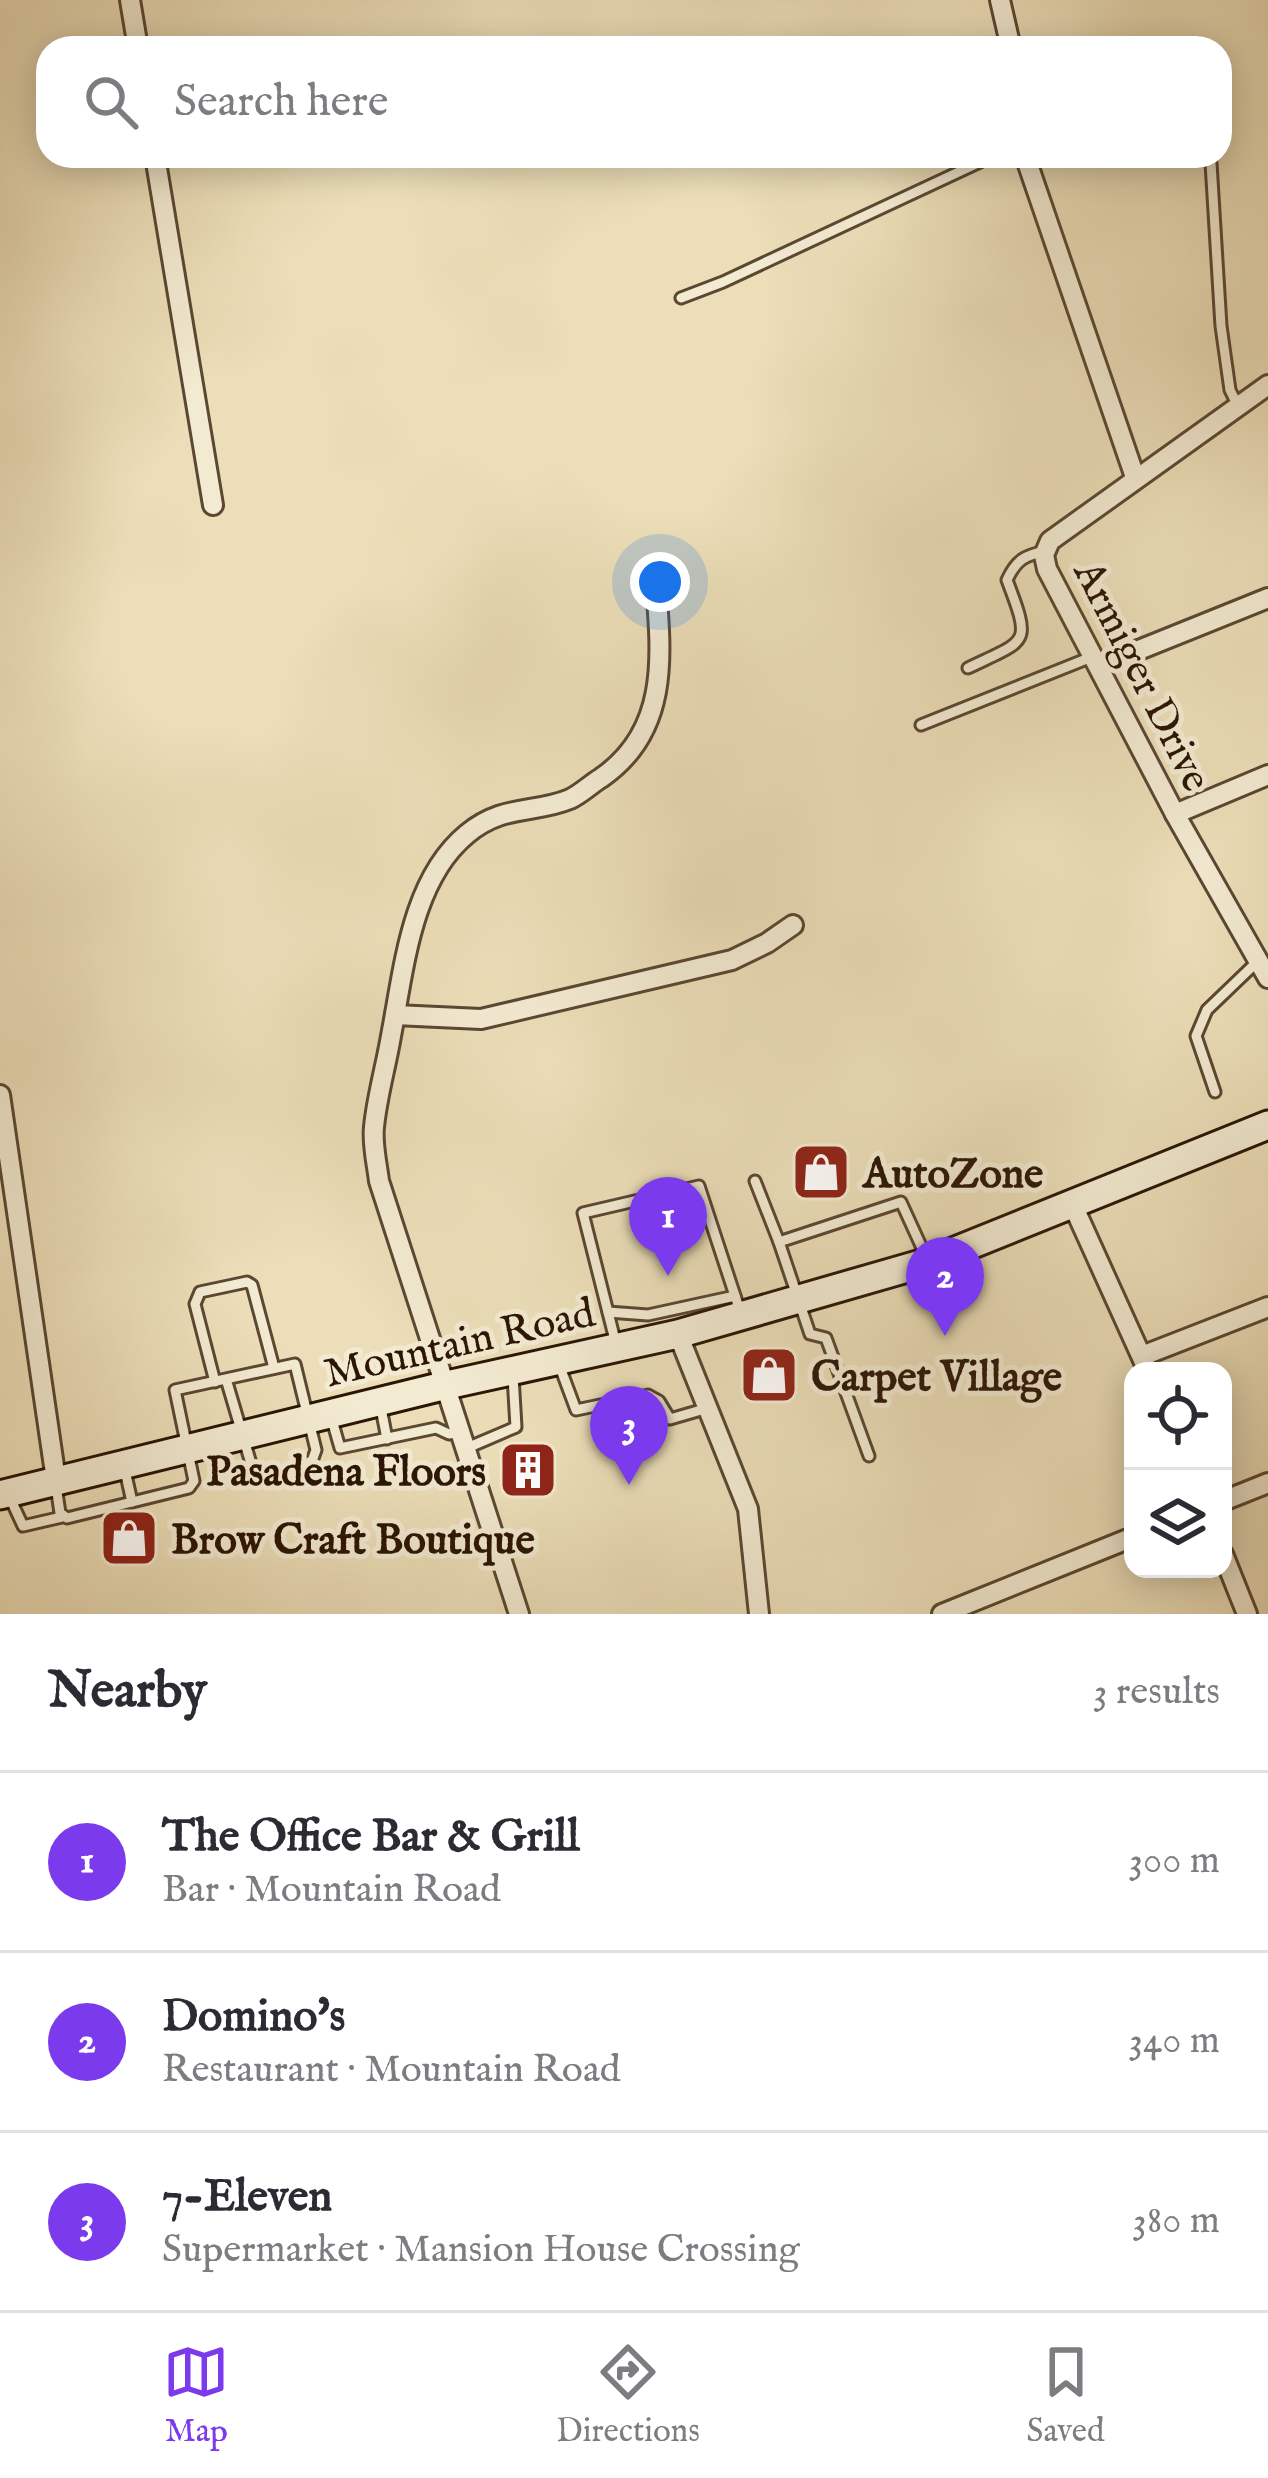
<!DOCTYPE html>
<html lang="en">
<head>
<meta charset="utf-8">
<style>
  body { margin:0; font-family:"IM FELL English",serif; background:#f2f2f3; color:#2b2b33 }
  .controls { position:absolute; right:36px; bottom:36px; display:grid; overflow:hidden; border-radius:24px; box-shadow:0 6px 30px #0003 }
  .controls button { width:108px; height:108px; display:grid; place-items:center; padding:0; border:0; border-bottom:3px solid #e1e1e2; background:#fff; color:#2b2b33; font:60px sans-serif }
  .you { position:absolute; left:660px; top:582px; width:42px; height:42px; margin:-30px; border:9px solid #fff; border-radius:50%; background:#1a73e8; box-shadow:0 0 0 18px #1a73e833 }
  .badge { display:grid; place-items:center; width:78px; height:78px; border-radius:50%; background:#7c3aed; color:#fff; font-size:39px; font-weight:700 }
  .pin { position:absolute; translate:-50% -99px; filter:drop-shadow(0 3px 6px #0008) }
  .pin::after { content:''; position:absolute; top:63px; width:42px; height:36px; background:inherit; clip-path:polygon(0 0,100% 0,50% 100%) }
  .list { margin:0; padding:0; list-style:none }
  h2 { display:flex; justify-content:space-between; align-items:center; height:156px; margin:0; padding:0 48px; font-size:51px }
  h2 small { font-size:39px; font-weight:400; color:#7c7c81 }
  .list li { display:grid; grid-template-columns:78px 1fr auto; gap:36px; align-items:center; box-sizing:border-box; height:180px; padding:0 48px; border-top:3px solid #e1e1e2 }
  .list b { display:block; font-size:45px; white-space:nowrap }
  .list p { margin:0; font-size:39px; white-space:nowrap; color:#7c7c81 }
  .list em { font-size:39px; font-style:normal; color:#7c7c81 }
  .icon { flex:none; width:66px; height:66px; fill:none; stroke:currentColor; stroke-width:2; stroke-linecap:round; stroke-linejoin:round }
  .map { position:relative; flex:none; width:1268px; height:1614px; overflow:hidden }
  .search { position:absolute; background:#fff; box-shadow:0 6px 30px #0003; left:36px; right:36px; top:36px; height:132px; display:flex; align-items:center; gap:30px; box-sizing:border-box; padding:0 42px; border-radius:36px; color:#7c7c81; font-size:45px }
  .sheet { height:696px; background:#fff }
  nav { display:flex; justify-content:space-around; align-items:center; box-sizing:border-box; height:168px; border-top:3px solid #e1e1e2; background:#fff; font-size:33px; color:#7c7c81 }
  nav a { display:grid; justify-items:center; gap:6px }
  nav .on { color:#7c3aed }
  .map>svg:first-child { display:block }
</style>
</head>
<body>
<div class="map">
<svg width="1268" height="1614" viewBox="0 0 1268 1614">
  <rect width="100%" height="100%" fill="#ebdeb8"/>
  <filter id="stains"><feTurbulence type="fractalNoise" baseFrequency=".00167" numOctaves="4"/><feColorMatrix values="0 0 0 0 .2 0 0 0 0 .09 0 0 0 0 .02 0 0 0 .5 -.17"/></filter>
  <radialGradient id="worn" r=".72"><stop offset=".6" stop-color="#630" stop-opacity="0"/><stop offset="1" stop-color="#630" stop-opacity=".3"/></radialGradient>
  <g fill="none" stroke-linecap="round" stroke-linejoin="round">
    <defs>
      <g id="service">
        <polyline points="1211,163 1221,326 1230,390 1238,406"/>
        <polyline points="681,298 723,282 993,156"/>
        <path d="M968 668C1028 639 1032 646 1007 580 1016 560 1025 555 1046 551"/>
        <polyline points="921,725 1094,656"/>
        <polyline points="1215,1092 1196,1036 1207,1010 1259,960"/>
        <polyline points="755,1181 779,1242"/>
        <polyline points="608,1312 648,1315 735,1296"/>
        <polyline points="616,1344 583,1213 699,1186 740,1311"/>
        <polyline points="560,1367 576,1410 648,1395 659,1401 670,1419 708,1408"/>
        <polyline points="215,1382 195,1304 200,1292 247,1282 252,1285 274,1368"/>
        <polyline points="380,1403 387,1439"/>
        <polyline points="332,1420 340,1448 436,1428 449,1434 462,1432"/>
        <polyline points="467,1448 516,1427 513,1376"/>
        <polyline points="869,1456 826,1338 810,1334 779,1242 901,1202 927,1259"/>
        <polyline points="124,1466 132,1502"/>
        <polyline points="56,1486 60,1513 67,1518 189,1488 194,1481 175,1390 295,1364 316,1450 312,1461 261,1480 255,1477 226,1379"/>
        <polyline points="10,1498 23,1526 62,1517"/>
      </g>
      <g id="minor">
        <polyline points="130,0 138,48"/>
        <polyline points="1000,0 1011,48"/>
        <polyline points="155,156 213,505"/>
        <polyline points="1025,156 1135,477"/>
        <polyline points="1268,385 1050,541 1044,555 1047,569 1175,814 1268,978"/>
        <polyline points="1099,666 1268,598"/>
        <polyline points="1175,814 1268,775"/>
        <polyline points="395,1015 481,1019 732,960 767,943 793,925"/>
        <polyline points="0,1095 56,1480"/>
        <polyline points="1072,1203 1148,1371"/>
        <polyline points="678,1334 748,1509 759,1614"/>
        <polyline points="1142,1356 1268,1307"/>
        <polyline points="1223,1501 1268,1483"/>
        <polyline points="1223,1554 1247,1614"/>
        <path d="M519 1614 379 1181C377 1164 372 1144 374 1127 377 1096 386 1066 391 1036 404 969 411 880 467 834 503 804 534 814 570 799 581 794 591 784 601 778 668 732 662 659 656 587"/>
        <polyline points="942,1614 1133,1537"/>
      </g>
      <polyline id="secondary" points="0,1495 447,1385 678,1334 928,1262 1268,1125"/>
    </defs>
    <use href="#service" stroke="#5b4732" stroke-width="15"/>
    <use href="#minor" stroke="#5b4732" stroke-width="24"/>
    <use href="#secondary" stroke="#2b1505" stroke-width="33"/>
    <use href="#service" stroke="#f2ead1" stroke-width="9"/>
    <use href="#minor" stroke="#f2ead1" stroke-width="18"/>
    <use href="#secondary" stroke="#f2ead1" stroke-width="27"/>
  </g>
  <defs>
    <symbol id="shop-square" viewBox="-11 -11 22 22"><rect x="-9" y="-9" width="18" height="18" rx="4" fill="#8f2418" stroke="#f2ead1"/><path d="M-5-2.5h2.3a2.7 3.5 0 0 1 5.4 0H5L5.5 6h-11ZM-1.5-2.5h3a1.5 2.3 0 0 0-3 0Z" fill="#fff"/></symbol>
    <symbol id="building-square" viewBox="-11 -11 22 22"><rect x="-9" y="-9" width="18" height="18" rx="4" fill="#8f2418" stroke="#f2ead1"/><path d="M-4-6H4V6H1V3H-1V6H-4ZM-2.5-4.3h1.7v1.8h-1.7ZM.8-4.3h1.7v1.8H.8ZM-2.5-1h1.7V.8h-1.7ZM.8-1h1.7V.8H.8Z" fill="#fff"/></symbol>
  </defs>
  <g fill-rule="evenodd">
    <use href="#shop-square" x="788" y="1139" width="66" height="66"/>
    <use href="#shop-square" x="736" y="1342" width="66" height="66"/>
    <use href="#building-square" x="495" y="1437" width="66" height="66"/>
    <use href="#shop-square" x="96" y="1505" width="66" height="66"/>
  </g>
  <g text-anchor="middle" stroke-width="10" stroke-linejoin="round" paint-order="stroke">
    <g font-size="42" fill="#2b1505" stroke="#f2ead1">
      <text transform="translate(1144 675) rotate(63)" y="15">Armiger Drive</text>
      <text transform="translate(459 1341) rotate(-13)" y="15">Mountain Road</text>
    </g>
    <g font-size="42" font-weight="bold" fill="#2b1505" stroke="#f2ead1" text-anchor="start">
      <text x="863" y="1187">AutoZone</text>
      <text x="811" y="1390">Carpet Village</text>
      <text x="486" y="1485" text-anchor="end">Pasadena Floors</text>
      <text x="171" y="1553">Brow Craft Boutique</text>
    </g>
  </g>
  <rect width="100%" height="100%" filter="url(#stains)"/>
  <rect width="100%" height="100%" fill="url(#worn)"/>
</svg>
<div class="controls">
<button><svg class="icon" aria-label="locate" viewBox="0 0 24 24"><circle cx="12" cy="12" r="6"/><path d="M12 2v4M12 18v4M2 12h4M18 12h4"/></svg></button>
<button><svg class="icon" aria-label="layers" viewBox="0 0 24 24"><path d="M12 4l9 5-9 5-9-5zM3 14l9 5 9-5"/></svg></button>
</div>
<div class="you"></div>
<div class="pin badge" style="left:668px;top:1276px">1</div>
<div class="pin badge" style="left:945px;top:1336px">2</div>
<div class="pin badge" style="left:629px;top:1485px">3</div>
<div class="search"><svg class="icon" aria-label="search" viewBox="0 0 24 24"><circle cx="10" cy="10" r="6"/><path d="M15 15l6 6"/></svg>Search here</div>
</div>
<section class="sheet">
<h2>Nearby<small>3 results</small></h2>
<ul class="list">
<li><span class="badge">1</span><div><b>The Office Bar &amp; Grill</b><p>Bar · Mountain Road</p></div><em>300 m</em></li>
<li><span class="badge">2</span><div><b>Domino's</b><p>Restaurant · Mountain Road</p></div><em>340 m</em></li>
<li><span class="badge">3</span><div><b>7-Eleven</b><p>Supermarket · Mansion House Crossing</p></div><em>380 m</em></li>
</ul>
</section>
<nav>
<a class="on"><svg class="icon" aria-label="map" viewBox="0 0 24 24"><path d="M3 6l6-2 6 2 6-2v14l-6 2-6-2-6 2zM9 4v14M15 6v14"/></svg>Map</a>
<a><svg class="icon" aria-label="directions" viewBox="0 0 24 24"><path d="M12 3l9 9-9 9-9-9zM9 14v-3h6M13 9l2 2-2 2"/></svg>Directions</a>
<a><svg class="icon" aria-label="saved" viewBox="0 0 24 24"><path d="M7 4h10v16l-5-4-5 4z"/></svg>Saved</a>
</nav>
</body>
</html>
